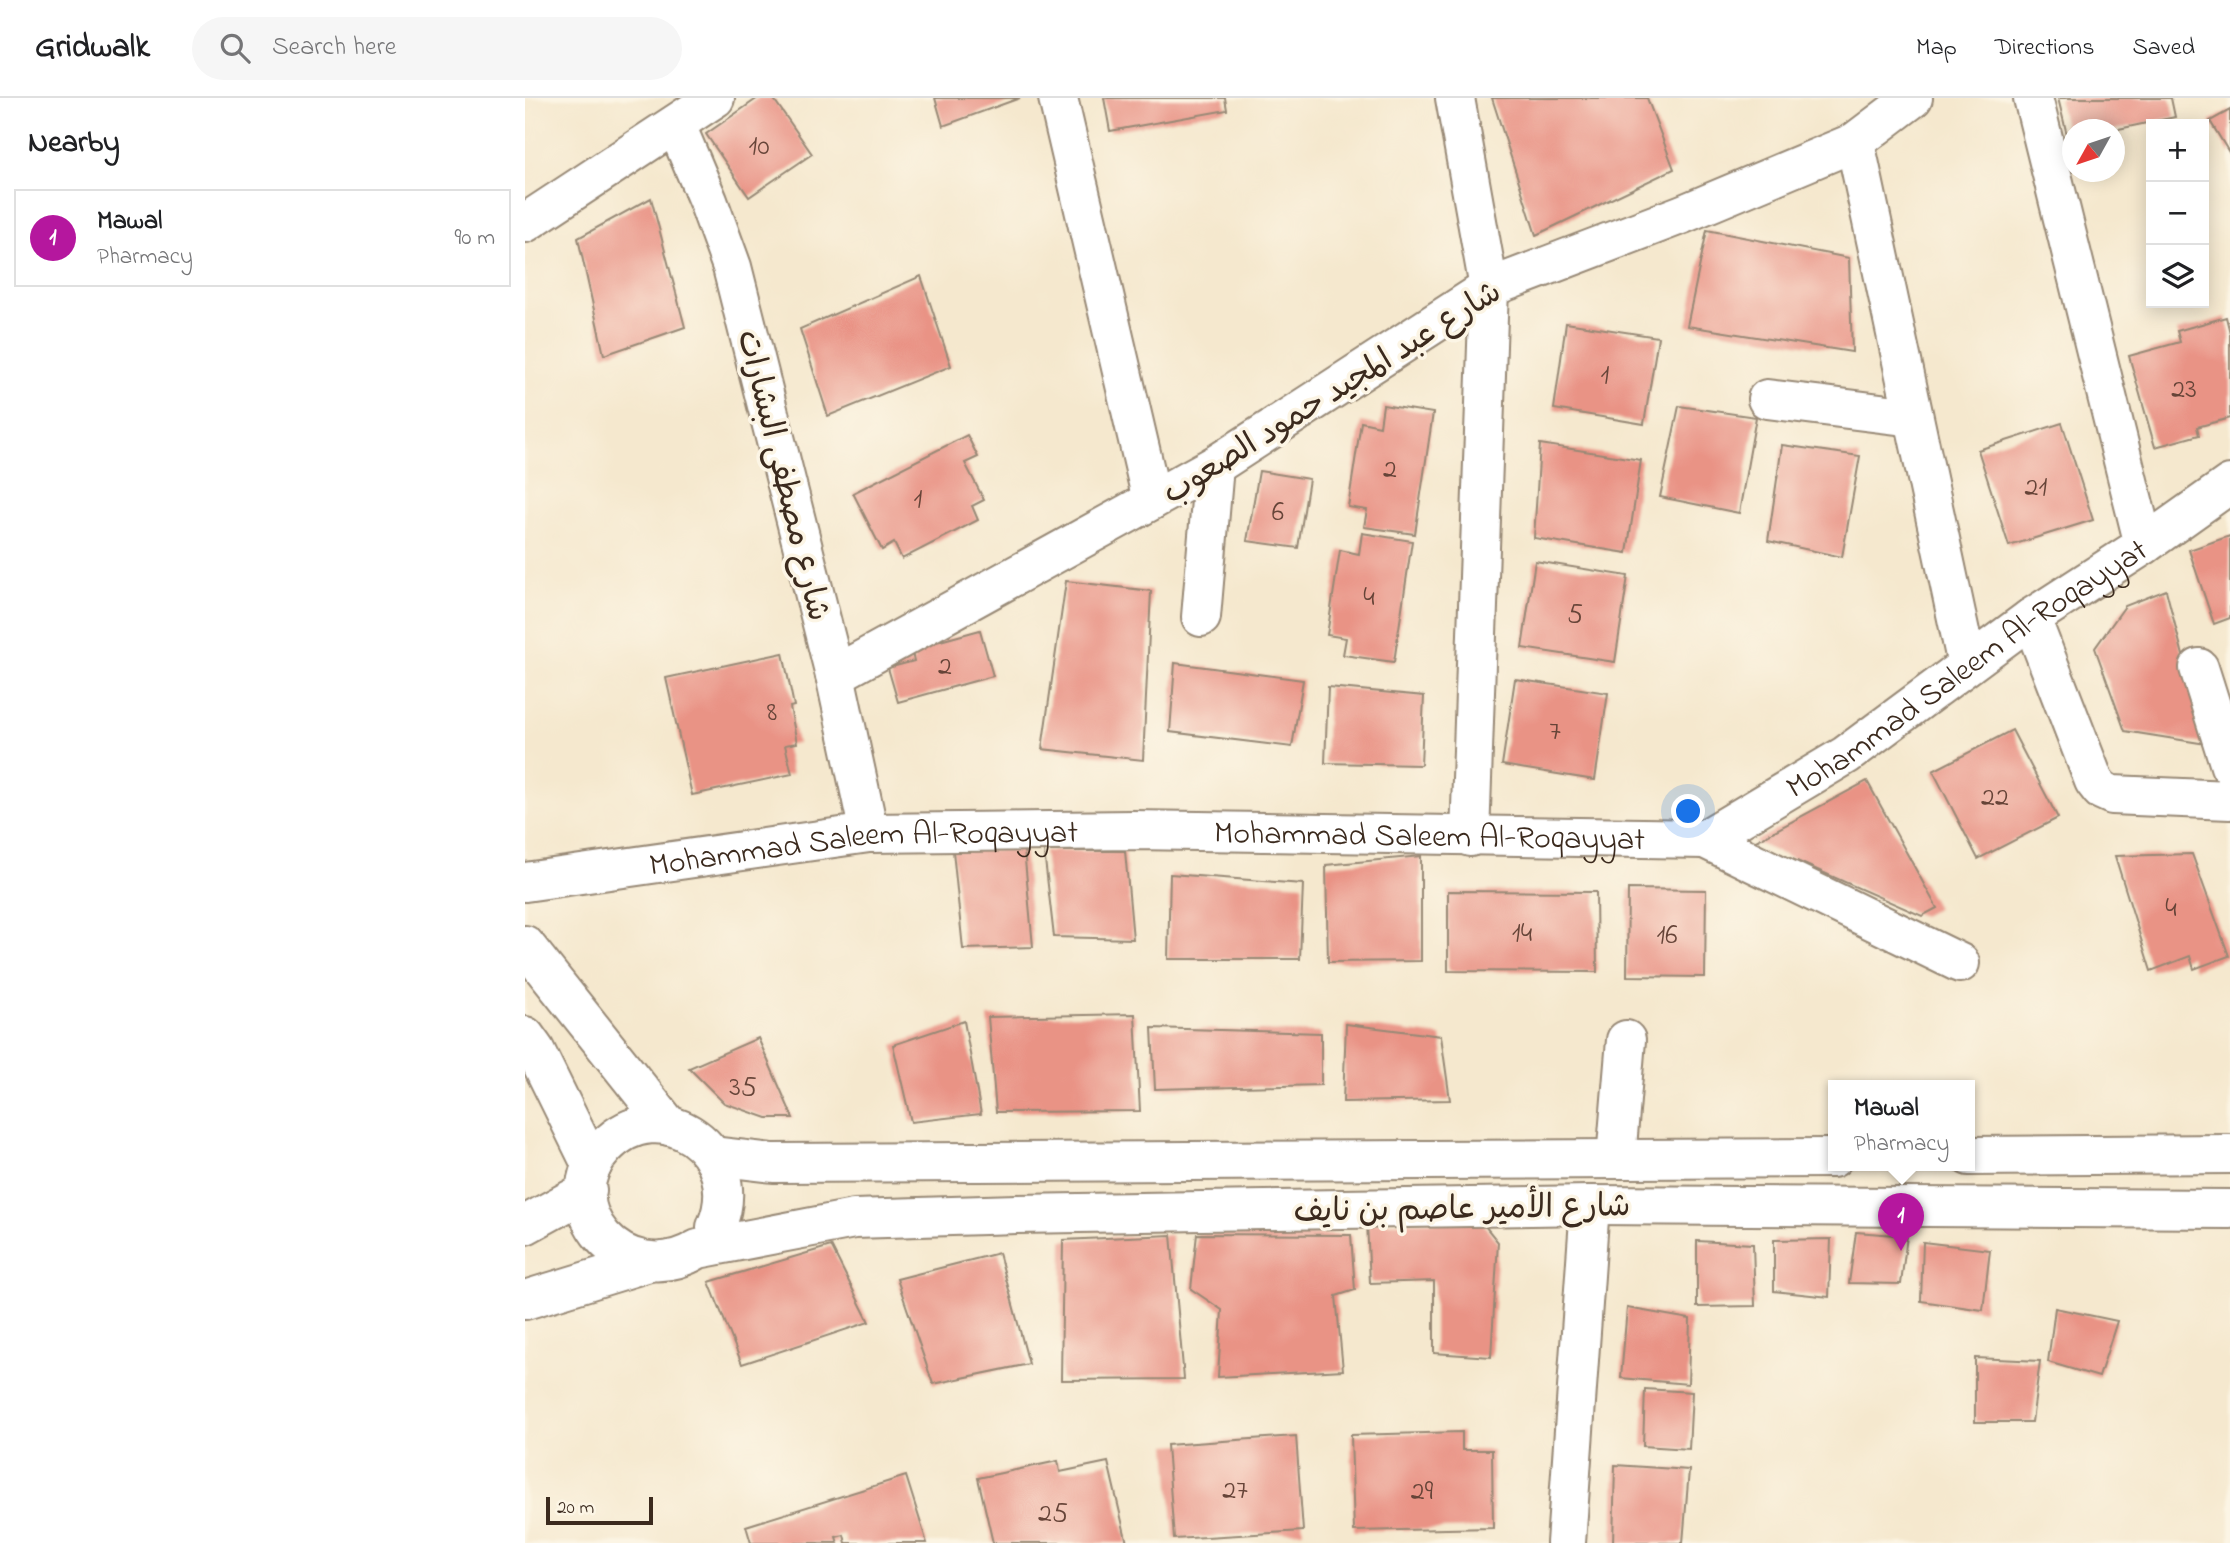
<!DOCTYPE html>
<html lang="en">
<head>
<meta charset="utf-8">
<style>
  body { margin:0; font-family:"Indie Flower","Playpen Sans Arabic",sans-serif; background:#f6f6f6; color:#202124 }
  .controls { position:absolute; right:21px; top:21px; display:grid; overflow:hidden; border-radius:0px; box-shadow:0 4px 18px #0003 }
  .controls button { width:63px; height:63px; display:grid; place-items:center; padding:0; border:0; border-bottom:2px solid #e0e0e0; background:#fff; color:#202124; font:35px sans-serif }
  .compass { position:absolute; left:1537px; top:21px; width:63px; height:63px; border-radius:50%; background:#fff; box-shadow:0 4px 18px #0003; rotate:230deg }
  .scale { position:absolute; left:21px; bottom:18px; width:107px; box-sizing:border-box; padding-left:7px; border:4px solid #3b2a1e; border-top:0; font-size:19px; line-height:24px; white-space:nowrap; color:#3b2a1e; -webkit-text-stroke:5px #fcf5e5; paint-order:stroke }
  .you { position:absolute; left:1164px; top:714px; width:24px; height:24px; margin:-18px; border:5px solid #fff; border-radius:50%; background:#1a73e8; box-shadow:0 0 0 10px #1a73e833 }
  .badge { display:grid; place-items:center; width:46px; height:46px; border-radius:50%; background:#b5179e; color:#fff; font-size:23px; font-weight:700 }
  .pin { position:absolute; translate:-50% -58px; filter:drop-shadow(0 2px 4px #0008) }
  .pin::after { content:''; position:absolute; top:37px; width:24px; height:21px; background:inherit; clip-path:polygon(0 0,100% 0,50% 100%) }
  .popup { position:absolute; left:1303px; top:982px; width:147px; height:91px; box-sizing:border-box; display:grid; place-content:center; border-radius:0px; background:#fff; filter:drop-shadow(0 2px 5px #0005); font-size:23px; white-space:nowrap; color:#757577 }
  .popup b { font-size:26px; color:#202124 }
  .popup::after { content:''; position:absolute; left:50%; top:100%; margin-left:-14px; border:14px solid transparent; border-top-color:#fff }
  .list { margin:0; padding:0; list-style:none }
  h2 { display:flex; justify-content:space-between; align-items:center; height:91px; margin:0; padding:0 28px; font-size:30px }
  h2 small { font-size:23px; font-weight:400; color:#757577 }
  .list li { display:grid; grid-template-columns:46px 1fr auto; gap:21px; align-items:center; box-sizing:border-box; height:98px; margin:0 14px 14px; padding:0 14px; border:2px solid #e0e0e0; border-radius:0px }
  .list b { display:block; font-size:26px; white-space:nowrap }
  .list p { margin:0; font-size:23px; white-space:nowrap; color:#757577 }
  .list em { font-size:23px; font-style:normal; color:#757577 }
  .icon { flex:none; width:38px; height:38px; fill:none; stroke:currentColor; stroke-width:2; stroke-linecap:round; stroke-linejoin:round }
  .map { position:relative; flex:none; width:1705px; height:1445px; overflow:hidden }
  header { display:flex; align-items:center; gap:42px; box-sizing:border-box; height:98px; padding:0 35px; background:#fff; border-bottom:2px solid #e0e0e0 }
  header strong { font-size:33px }
  nav { display:flex; gap:38px; margin-inline-start:auto; font-size:24px }
  .search { width:490px; height:63px; background:#f6f6f6; display:flex; align-items:center; gap:18px; box-sizing:border-box; padding:0 24px; border-radius:38px; color:#757577; font-size:26px }
  main { display:flex }
  aside { flex:1; background:#fff }
  .map>svg:first-child { display:block }
</style>
</head>
<body>
<header>
<strong>Gridwalk</strong>
<div class="search"><svg class="icon" aria-label="search" viewBox="0 0 24 24"><circle cx="10" cy="10" r="6"/><path d="M15 15l6 6"/></svg>Search here</div>
<nav><a>Map</a><a>Directions</a><a>Saved</a></nav>
</header>
<main>
<aside>
<h2>Nearby<small></small></h2>
<ul class="list">
<li><span class="badge">1</span><div><b>Mawal</b><p>Pharmacy</p></div><em>90 m</em></li>
</ul>
</aside>
<div class="map">
<svg width="1705" height="1445" viewBox="0 0 1705 1445">
  <rect width="100%" height="100%" fill="#fcf5e5"/>
  <filter id="ink" filterUnits="userSpaceOnUse"><feTurbulence type="fractalNoise" baseFrequency=".0143" numOctaves="2"/><feDisplacementMap in="SourceGraphic" scale="14" xChannelSelector="R" yChannelSelector="G"/><feConvolveMatrix kernelMatrix="1 2 1 2 8 2 1 2 1" color-interpolation-filters="sRGB"/></filter>
  <filter id="wash" filterUnits="userSpaceOnUse"><feTurbulence type="fractalNoise" baseFrequency=".00686" numOctaves="4" result="noise"/><feDisplacementMap in="SourceGraphic" scale="28" xChannelSelector="R" yChannelSelector="G"/><feGaussianBlur stdDeviation="1.57" result="paint"/><feColorMatrix in="noise" values="0 0 0 0 0 0 0 0 0 0 0 0 0 0 0 0 0 1.4 0 .05"/><feComposite in="paint" operator="in"/></filter>
  <g filter="url(#wash)">
    <rect width="100%" height="100%" fill="#f5e8ce"/>
    <g id="blocks">
      <g fill="#e99385">
        <polygon points="233,0 248,0 287,56 224,99 181,36"/>
        <polygon points="410,0 495,0 418,28"/>
        <polygon points="579,0 700,0 702,12 585,33"/>
        <polygon points="967,0 1122,0 1149,71 1011,137"/>
        <polygon points="1533,0 1646,0 1650,19 1589,32 1548,32 1548,40 1543,41"/>
        <polygon points="1705,12 1705,56 1685,23"/>
        <polygon points="126,100 160,229 79,257 53,140"/>
        <polygon points="1182,132 1324,160 1327,254 1162,228"/>
        <polygon points="396,178 426,268 303,318 275,231"/>
        <polygon points="1701,219 1705,235 1705,320 1672,329 1674,337 1630,349 1604,258 1655,244 1652,233"/>
        <polygon points="1041,225 1133,239 1119,326 1029,311"/>
        <polygon points="858,307 908,315 890,436 839,429 842,412 823,409 836,324 855,328"/>
        <polygon points="1154,308 1231,319 1214,415 1135,399"/>
        <polygon points="1537,325 1568,422 1484,448 1453,352"/>
        <polygon points="442,337 453,359 440,365 459,402 447,408 453,422 377,461 369,445 357,452 328,395"/>
        <polygon points="1015,346 1116,362 1102,455 1009,440"/>
        <polygon points="1257,347 1335,358 1317,459 1243,443"/>
        <polygon points="734,373 784,381 773,450 722,443"/>
        <polygon points="837,435 887,443 869,564 818,557 821,540 802,537 815,452 834,456"/>
        <polygon points="1705,438 1705,520 1689,526 1664,452"/>
        <polygon points="1010,463 1103,478 1090,564 997,550"/>
        <polygon points="541,483 626,493 618,662 517,651"/>
        <polygon points="1641,492 1681,646 1600,633 1570,550 1600,508"/>
        <polygon points="455,532 468,578 373,604 363,570 389,563 386,551"/>
        <polygon points="258,555 269,608 265,609 272,645 260,647 267,676 167,697 141,580"/>
        <polygon points="650,565 778,582 767,649 645,634"/>
        <polygon points="990,581 1083,595 1070,682 977,667"/>
        <polygon points="803,589 899,598 896,667 800,665"/>
        <polygon points="1487,632 1533,720 1453,761 1408,673"/>
        <polygon points="1342,683 1412,810 1397,818 1229,744"/>
        <polygon points="499,751 508,849 438,851 428,753"/>
        <polygon points="519,753 600,753 608,841 529,839"/>
        <polygon points="1667,756 1704,858 1669,871 1665,858 1626,873 1590,758"/>
        <polygon points="896,758 896,863 803,864 801,767"/>
        <polygon points="645,776 778,786 775,861 643,861"/>
        <polygon points="1103,791 1181,792 1180,879 1102,878"/>
        <polygon points="923,793 1071,794 1072,874 923,873"/>
        <polygon points="610,916 615,1013 471,1014 463,919"/>
        <polygon points="439,923 456,1016 386,1024 368,947"/>
        <polygon points="821,926 916,938 925,1002 818,1004"/>
        <polygon points="627,930 796,935 796,987 630,991"/>
        <polygon points="233,940 268,1020 242,1020 199,1005 164,970"/>
        <polygon points="956,1123 973,1144 966,1259 909,1255 909,1183 845,1185 842,1125"/>
        <polygon points="1331,1134 1382,1138 1376,1186 1324,1185"/>
        <polygon points="672,1136 826,1137 830,1192 811,1198 818,1272 693,1279 697,1212 666,1191"/>
        <polygon points="646,1137 659,1281 536,1282 538,1142"/>
        <polygon points="1306,1141 1304,1199 1249,1193 1249,1142"/>
        <polygon points="1172,1143 1228,1146 1230,1208 1172,1209"/>
        <polygon points="1398,1144 1465,1152 1458,1212 1396,1203"/>
        <polygon points="306,1148 344,1224 217,1266 184,1184"/>
        <polygon points="474,1155 504,1266 408,1286 372,1181"/>
        <polygon points="1102,1210 1165,1221 1163,1286 1096,1280"/>
        <polygon points="1530,1210 1592,1223 1574,1279 1523,1264"/>
        <polygon points="1450,1260 1515,1263 1507,1324 1450,1324"/>
        <polygon points="1120,1291 1167,1294 1164,1351 1118,1348"/>
        <polygon points="937,1334 937,1352 967,1352 968,1430 829,1433 826,1337"/>
        <polygon points="771,1338 778,1433 649,1441 642,1347"/>
        <polygon points="533,1363 535,1374 583,1364 602,1445 468,1445 453,1380"/>
        <polygon points="1090,1367 1164,1372 1158,1445 1088,1445"/>
        <polygon points="381,1378 402,1445 321,1445 319,1437 311,1439 313,1445 226,1445 221,1428"/>
      </g>
    </g>
  </g>
  <g filter="url(#ink)">
    <use href="#blocks" fill-opacity="0" stroke="#988976" stroke-width="2"/>
    <g fill="none" stroke-linecap="round" stroke-linejoin="round">
      <defs>
        <g id="minor">
          <polyline points="533,0 627,402"/>
          <polyline points="930,0 964,190 945,739"/>
          <polyline points="1508,0 1619,447"/>
          <polyline points="151,27 183,103 207,169 310,577 344,735"/>
          <polyline points="1330,44 1442,567"/>
          <polyline points="0,125 190,0"/>
          <polyline points="1242,301 1388,319"/>
          <polyline points="676,519 689,368"/>
          <polyline points="1506,520 1569,683 1576,692 1587,697 1705,702"/>
          <polyline points="1674,570 1705,668"/>
          <polyline points="310,577 689,368 964,190 1158,116 1330,44 1388,0"/>
          <polyline points="1180,741 1435,865"/>
          <path id="s1" d="M0 784 344 735 608 732 1180 741 1321 657 1506 520 1619 447 1705 386"/>
          <polyline points="1091,1061 1101,942"/>
          <polyline points="1041,1445 1065,1107"/>
        </g>
        <g id="major">
          <polyline points="0,847 144,1028"/>
          <polyline points="0,938 10,952 67,1068"/>
          <polyline points="188,1058 248,1065 1308,1060"/>
          <polyline points="1444,1058 1705,1056"/>
          <polyline points="0,1127 62,1093"/>
          <path d="M191 1129C224 1053 135 991 80 1049 24 1108 99 1196 173 1151L329 1121 492 1116 1065 1107 1705 1111"/>
          <polyline points="0,1202 124,1164"/>
        </g>
      </defs>
      <use href="#minor" stroke="#988976" stroke-width="42"/>
      <use href="#major" stroke="#988976" stroke-width="42"/>
      <use href="#minor" stroke="#fff" stroke-width="38"/>
      <use href="#major" stroke="#fff" stroke-width="38"/>
    </g>
  </g>
  <g text-anchor="middle" stroke-width="7" stroke-linejoin="round" paint-order="stroke">
    <g font-size="28" fill="#664438">
      <text x="234" y="56">10</text>
      <text x="1080" y="285">1</text>
      <text x="1659" y="299">23</text>
      <text x="865" y="379">2</text>
      <text x="1511" y="397">21</text>
      <text x="393" y="409">1</text>
      <text x="753" y="422">6</text>
      <text x="844" y="507">4</text>
      <text x="1050" y="524">5</text>
      <text x="420" y="576">2</text>
      <text x="247" y="622">8</text>
      <text x="1030" y="641">7</text>
      <text x="1470" y="707">22</text>
      <text x="1646" y="818">4</text>
      <text x="997" y="843">14</text>
      <text x="1142" y="845">16</text>
      <text x="218" y="997">35</text>
      <text x="710" y="1400">27</text>
      <text x="897" y="1401">29</text>
      <text x="528" y="1423">25</text>
    </g>
    <g font-size="32" fill="#3b2a1e" stroke="#fcf5e5">
      <text transform="translate(806 293) rotate(-32)" y="11">شارع عبد المجيد حمود الصعوب</text>
      <text transform="translate(260 377) rotate(76)" y="11">شارع مصطفى البشارات</text>
      <text dy="11" stroke="none"><textPath href="#s1" startOffset="1496">Mohammad Saleem Al-Roqayyat</textPath></text>
      <text dy="11" stroke="none"><textPath href="#s1" startOffset="908">Mohammad Saleem Al-Roqayyat</textPath></text>
      <text dy="11" stroke="none"><textPath href="#s1" startOffset="341">Mohammad Saleem Al-Roqayyat</textPath></text>
      <text transform="translate(937 1109) rotate(-1)" y="11">شارع الأمير عاصم بن نايف</text>
    </g>
  </g>
</svg>
<div class="controls">
<button>+</button>
<button>−</button>
<button><svg class="icon" aria-label="layers" viewBox="0 0 24 24"><path d="M12 4l9 5-9 5-9-5zM3 14l9 5 9-5"/></svg></button>
</div>
<svg class="compass" viewBox="-18 -18 36 36"><path d="M0-13l5 13h-10z" fill="#e53935"/><path d="M0 13l5-13h-10z" fill="#757577"/></svg>
<div class="scale">20 m</div>
<div class="you"></div>
<div class="pin badge" style="left:1376px;top:1153px">1</div>
<div class="popup"><b>Mawal</b>Pharmacy</div>
</div>
</main>
</body>
</html>
